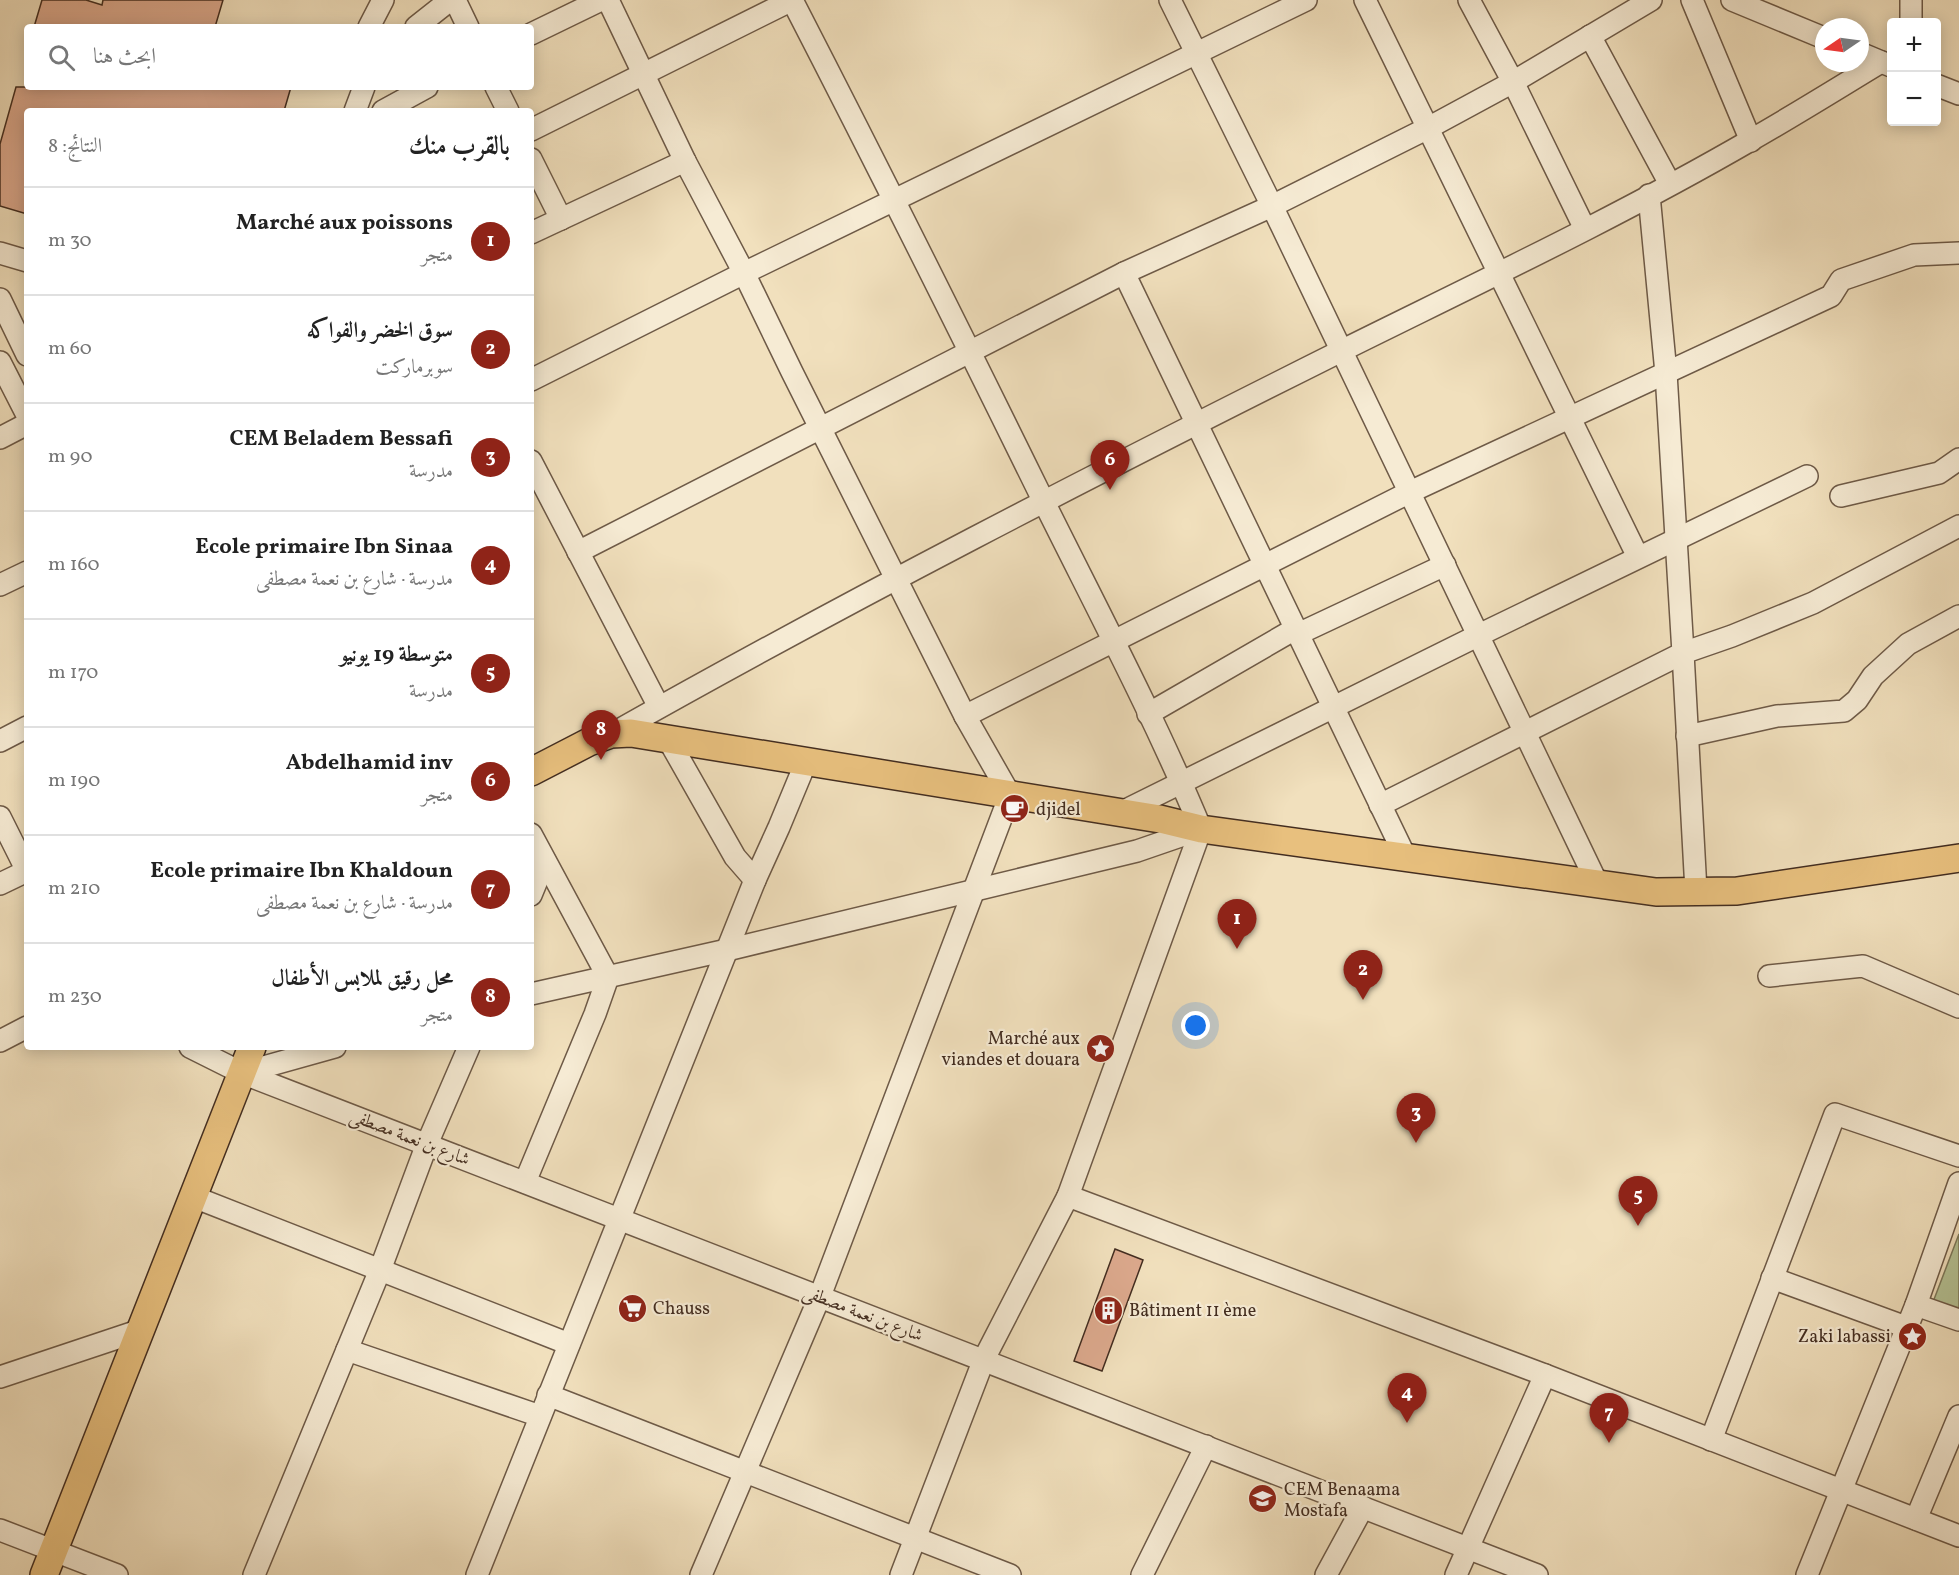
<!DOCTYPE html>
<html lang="ar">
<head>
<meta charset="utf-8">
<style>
  body { margin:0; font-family:Vollkorn,Amiri,serif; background:#f2f2f2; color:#222; direction:rtl }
  .controls { position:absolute; right:18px; top:18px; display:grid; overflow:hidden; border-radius:6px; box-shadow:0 3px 15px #0003 }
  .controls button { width:54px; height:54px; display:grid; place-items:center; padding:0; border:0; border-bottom:2px solid #e0e0e0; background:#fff; color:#222; font:30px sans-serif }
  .compass { position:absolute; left:1815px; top:18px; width:54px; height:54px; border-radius:50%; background:#fff; box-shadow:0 3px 15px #0003; rotate:257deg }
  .you { position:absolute; left:1196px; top:1026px; width:21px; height:21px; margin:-15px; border:4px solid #fff; border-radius:50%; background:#1a73e8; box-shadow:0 0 0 9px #1a73e833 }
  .badge { display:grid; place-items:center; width:39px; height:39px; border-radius:50%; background:#8f2418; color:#fff; font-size:20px; font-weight:700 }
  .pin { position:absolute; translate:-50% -50px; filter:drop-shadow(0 2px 3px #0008) }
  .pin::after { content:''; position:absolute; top:32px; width:21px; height:18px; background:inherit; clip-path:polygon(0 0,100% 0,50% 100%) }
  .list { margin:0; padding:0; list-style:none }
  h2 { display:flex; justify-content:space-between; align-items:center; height:78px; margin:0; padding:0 24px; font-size:26px }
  h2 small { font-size:20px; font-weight:400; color:#767676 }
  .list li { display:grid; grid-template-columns:39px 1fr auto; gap:18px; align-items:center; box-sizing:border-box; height:108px; padding:0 24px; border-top:2px solid #e0e0e0 }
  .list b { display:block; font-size:22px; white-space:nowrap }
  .list p { margin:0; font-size:20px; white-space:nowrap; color:#767676 }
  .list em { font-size:20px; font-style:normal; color:#767676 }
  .icon { flex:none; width:33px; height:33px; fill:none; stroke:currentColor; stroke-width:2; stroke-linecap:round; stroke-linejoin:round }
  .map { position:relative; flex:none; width:1959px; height:1575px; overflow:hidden; direction:ltr }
  .search { position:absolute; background:#fff; box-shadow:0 3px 15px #0003; left:24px; top:24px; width:510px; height:66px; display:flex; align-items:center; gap:15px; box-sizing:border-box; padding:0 21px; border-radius:6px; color:#767676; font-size:22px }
  .panel { position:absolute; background:#fff; box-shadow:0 3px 15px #0003; left:24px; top:108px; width:510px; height:942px; border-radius:6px; direction:rtl }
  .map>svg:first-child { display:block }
</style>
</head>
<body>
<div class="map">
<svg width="1959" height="1575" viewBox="0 0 1959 1575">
  <rect width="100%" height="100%" fill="#f1e0bd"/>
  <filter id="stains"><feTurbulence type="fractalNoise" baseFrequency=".00333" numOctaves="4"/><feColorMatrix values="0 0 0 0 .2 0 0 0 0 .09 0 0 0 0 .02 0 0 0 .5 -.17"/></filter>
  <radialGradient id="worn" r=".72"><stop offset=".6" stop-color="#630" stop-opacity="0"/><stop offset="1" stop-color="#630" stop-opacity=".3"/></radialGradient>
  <polygon fill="#b5c395" stroke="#7c785a" stroke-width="1.5" points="1959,1234 1959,1311 1933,1302"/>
  <g fill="#dca98d" stroke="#432d20" stroke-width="1.5">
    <polygon points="42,0 86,0 102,5 103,0 223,0 215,27 34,27"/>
    <polygon points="16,87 291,87 284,111 27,111 27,214 0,206 0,144"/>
    <polygon points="1115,1249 1143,1260 1102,1371 1074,1361"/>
  </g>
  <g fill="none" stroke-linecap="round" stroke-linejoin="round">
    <defs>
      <g id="minor">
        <polyline points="455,0 468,27"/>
        <polyline points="608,0 685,161 744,273 792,372 965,716 1010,795 820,1296 701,1575"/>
        <path d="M792 0C877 165 960 331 1042 498 1096 607 1154 716 1201 829L1068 1196 984 1359 901 1575"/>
        <polyline points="1170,0 1272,206 1598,885"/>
        <polyline points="1365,0 1638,557"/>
        <polyline points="1469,0 1513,82 1585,229"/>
        <polyline points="1692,0 1751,141"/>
        <polyline points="1732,0 1824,38"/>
        <polyline points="1911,22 1911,0"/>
        <polyline points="369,27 383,0"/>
        <polyline points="416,27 450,0"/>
        <polyline points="531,34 601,0"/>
        <polyline points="1590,36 1670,184"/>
        <polyline points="1860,53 1891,66"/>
        <polyline points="1936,85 1959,94"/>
        <polyline points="496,87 508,111"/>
        <polyline points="355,111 364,87"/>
        <polyline points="383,111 427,87"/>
        <polyline points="531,130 792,0"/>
        <polyline points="531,159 561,219"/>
        <polyline points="531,233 685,161"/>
        <polyline points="0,253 27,261"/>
        <polyline points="1124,273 1405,856"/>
        <polyline points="0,299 27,355"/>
        <polyline points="0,362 27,415"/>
        <polyline points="531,380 744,273 1306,0"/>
        <polyline points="0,438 27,424"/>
        <polyline points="531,461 659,707"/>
        <polyline points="1841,496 1939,473 1959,459"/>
        <polyline points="578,552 1124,273 1272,206 1428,128 1513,82 1651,0"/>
        <polyline points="0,585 27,572"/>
        <polyline points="1298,634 1445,565"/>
        <polyline points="1148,714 1295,629"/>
        <polyline points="965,716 1410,492 1831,296 1841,280 1914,255 1959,253"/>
        <path d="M612 734C851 599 1095 474 1341 351 1478 283 1618 217 1751 140 1795 115 1838 88 1881 62"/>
        <polyline points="1687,736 1777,716 1844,711 1857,700 1873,676 1908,644 1959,616"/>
        <polyline points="668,739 735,857 755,880 779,827 806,762"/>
        <polyline points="0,741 27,727"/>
        <polyline points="1380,805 1683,653 1666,373 1649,195"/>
        <polyline points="1120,813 1479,635 1807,476"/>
        <polyline points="0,817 27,871"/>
        <polyline points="0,884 27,871"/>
        <polyline points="1696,891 1683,653 1732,636 1813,603 1959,526"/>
        <polyline points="531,895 545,861"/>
        <polyline points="1769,976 1863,966 1959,1007"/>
        <polyline points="531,994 727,950 1137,851 1201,829"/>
        <polyline points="0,1041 27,1027"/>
        <polyline points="190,1047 242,1073 1537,1575"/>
        <polyline points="242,1073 335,1047"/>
        <polyline points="525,1182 595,1014 608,977 531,834"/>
        <polyline points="1068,1196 1545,1375 1959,1536"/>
        <polyline points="194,1197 569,1344"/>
        <polyline points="1772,1278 1906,1327"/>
        <polyline points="1916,1305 1959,1320"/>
        <polyline points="347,1350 540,1416"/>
        <polyline points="0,1377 141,1330"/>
        <polyline points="548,1395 1010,1575"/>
        <polyline points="1711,1440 1835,1114 1959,1156"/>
        <polyline points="1916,1519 1959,1416"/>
        <polyline points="0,1530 117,1575"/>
        <polyline points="254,1575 380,1270 427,1144 469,1047"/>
        <polyline points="477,1575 755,880"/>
        <polyline points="1142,1575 1206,1446"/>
        <polyline points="1326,1575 1363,1507"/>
        <polyline points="1456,1575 1545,1375"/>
        <polyline points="1807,1575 1916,1305 1959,1183"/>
      </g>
      <g id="major">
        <polyline points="531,772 589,742 611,734 631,733 1160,819 1201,829 1656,892 1737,891 1959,858"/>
        <polyline points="44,1575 252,1047"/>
      </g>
    </defs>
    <use href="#minor" stroke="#6e5a47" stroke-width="24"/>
    <use href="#major" stroke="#432d20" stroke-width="30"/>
    <use href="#minor" stroke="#f6ebd4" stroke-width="21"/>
    <use href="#major" stroke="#e8c07e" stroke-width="27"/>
  </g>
  <defs>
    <symbol id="cafe-disc" viewBox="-11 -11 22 22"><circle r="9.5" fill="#8f2418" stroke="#f6ebd4"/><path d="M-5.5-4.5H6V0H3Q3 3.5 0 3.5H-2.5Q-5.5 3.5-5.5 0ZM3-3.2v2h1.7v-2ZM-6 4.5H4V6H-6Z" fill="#fff"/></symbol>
    <symbol id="sight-disc" viewBox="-11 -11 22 22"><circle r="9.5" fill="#8f2418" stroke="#f6ebd4"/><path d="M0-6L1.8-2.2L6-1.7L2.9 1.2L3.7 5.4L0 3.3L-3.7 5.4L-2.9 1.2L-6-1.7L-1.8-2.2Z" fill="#fff"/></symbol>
    <symbol id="supermarket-disc" viewBox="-11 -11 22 22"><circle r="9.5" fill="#8f2418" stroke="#f6ebd4"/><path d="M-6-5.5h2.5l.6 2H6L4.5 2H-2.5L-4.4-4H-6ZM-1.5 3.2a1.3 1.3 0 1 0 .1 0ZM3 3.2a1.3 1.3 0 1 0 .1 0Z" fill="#fff"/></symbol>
    <symbol id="building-disc" viewBox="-11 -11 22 22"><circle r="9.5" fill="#8f2418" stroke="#f6ebd4"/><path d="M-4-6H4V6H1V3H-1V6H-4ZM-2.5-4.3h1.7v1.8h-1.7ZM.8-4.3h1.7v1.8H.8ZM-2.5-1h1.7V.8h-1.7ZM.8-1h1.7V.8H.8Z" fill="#fff"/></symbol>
    <symbol id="school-disc" viewBox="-11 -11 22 22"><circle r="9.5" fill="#8f2418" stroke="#f6ebd4"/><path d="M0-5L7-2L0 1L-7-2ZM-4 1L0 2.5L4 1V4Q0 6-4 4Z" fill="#fff"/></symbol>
  </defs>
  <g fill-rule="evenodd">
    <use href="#cafe-disc" x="998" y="792" width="33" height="33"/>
    <use href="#sight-disc" x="1084" y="1032" width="33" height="33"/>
    <use href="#supermarket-disc" x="616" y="1292" width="33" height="33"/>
    <use href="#building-disc" x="1092" y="1294" width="33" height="33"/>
    <use href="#sight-disc" x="1896" y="1320" width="33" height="33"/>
    <use href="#school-disc" x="1246" y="1482" width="33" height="33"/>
  </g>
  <g text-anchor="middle" stroke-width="4.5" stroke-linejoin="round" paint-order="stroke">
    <g font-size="18" fill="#432d20" stroke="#f6ebd4" text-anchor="start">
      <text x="1036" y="815">djidel</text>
      <text x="1080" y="1044" text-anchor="end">Marché aux<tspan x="1080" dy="21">viandes et douara</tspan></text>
      <text x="653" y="1314">Chauss</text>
      <text x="1129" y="1316">Bâtiment 11 ème</text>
      <text x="1891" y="1342" text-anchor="end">Zaki labassi</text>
      <text x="1284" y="1495">CEM Benaama<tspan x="1284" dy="21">Mostafa</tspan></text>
    </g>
    <g font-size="18" fill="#432d20" stroke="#f6ebd4">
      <text transform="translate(410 1137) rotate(21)" y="6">شارع بن نعمة مصطفى</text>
      <text transform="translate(863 1313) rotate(21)" y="6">شارع بن نعمة مصطفى</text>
    </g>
  </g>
  <rect width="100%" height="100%" filter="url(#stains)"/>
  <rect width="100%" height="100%" fill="url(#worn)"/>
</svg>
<div class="controls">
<button>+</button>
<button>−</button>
</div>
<svg class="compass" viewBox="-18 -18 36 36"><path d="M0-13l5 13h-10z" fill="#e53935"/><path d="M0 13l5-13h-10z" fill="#767676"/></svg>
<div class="you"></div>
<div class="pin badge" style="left:1237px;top:949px">1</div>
<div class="pin badge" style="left:1363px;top:1000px">2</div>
<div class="pin badge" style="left:1416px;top:1143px">3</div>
<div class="pin badge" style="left:1407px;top:1423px">4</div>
<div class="pin badge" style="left:1638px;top:1226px">5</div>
<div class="pin badge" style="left:1110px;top:490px">6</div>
<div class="pin badge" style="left:1609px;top:1443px">7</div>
<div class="pin badge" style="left:601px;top:760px">8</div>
<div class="search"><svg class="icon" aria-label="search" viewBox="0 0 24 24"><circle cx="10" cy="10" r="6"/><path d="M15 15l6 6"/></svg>ابحث هنا</div>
<section class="panel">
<h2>بالقرب منك<small>النتائج: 8</small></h2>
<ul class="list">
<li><span class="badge">1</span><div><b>Marché aux poissons</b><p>متجر</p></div><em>30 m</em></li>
<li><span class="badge">2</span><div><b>سوق الخضر والفواكه</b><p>سوبرماركت</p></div><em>60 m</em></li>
<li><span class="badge">3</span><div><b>CEM Beladem Bessafi</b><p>مدرسة</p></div><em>90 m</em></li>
<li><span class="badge">4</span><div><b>Ecole primaire Ibn Sinaa</b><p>مدرسة · شارع بن نعمة مصطفى</p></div><em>160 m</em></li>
<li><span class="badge">5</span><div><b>متوسطة 19 يونيو</b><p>مدرسة</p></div><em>170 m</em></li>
<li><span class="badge">6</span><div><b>Abdelhamid inv</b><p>متجر</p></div><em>190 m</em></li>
<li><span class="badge">7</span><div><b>Ecole primaire Ibn Khaldoun</b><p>مدرسة · شارع بن نعمة مصطفى</p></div><em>210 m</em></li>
<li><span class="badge">8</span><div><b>محل رقيق لملابس الأطفال</b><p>متجر</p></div><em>230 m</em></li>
</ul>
</section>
</div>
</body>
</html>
